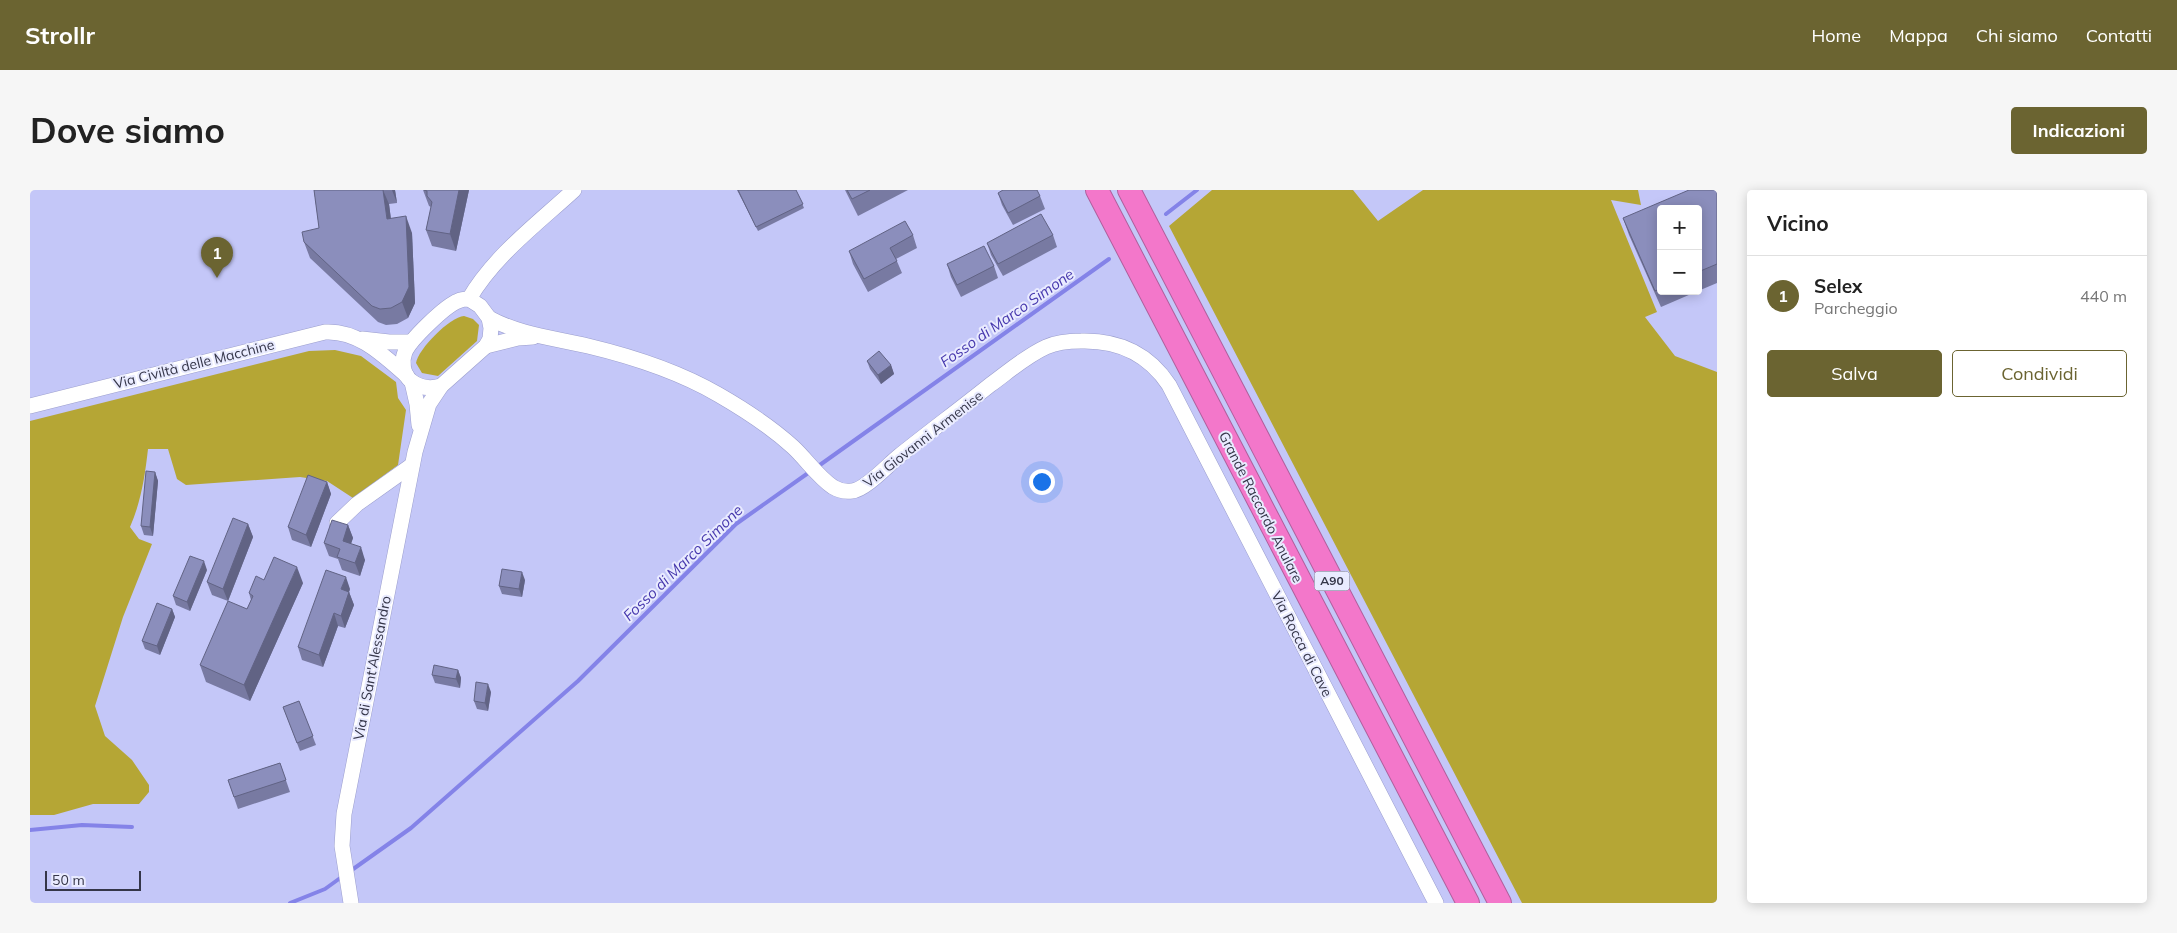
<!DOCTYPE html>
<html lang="it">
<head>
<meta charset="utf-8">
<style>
  body { margin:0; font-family:Mulish,sans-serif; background:#f6f6f6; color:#222 }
  .controls { position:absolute; right:15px; top:15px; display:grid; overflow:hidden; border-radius:5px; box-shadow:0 2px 12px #0003 }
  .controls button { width:45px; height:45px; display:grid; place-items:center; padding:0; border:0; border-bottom:1px solid #e0e0e0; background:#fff; color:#222; font:25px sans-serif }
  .scale { position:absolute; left:15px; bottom:12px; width:96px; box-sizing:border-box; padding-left:5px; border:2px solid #353649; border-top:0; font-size:14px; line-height:18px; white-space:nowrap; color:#353649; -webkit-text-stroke:4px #e9ebff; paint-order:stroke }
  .you { position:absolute; left:1011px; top:291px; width:18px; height:18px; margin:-12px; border:4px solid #fff; border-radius:50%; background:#1a73e8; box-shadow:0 0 0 8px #1a73e833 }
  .badge { display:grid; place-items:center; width:32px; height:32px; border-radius:50%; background:#6b6431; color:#fff; font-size:16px; font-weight:700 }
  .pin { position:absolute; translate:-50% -41px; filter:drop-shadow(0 1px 2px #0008) }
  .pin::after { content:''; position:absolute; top:26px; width:18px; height:15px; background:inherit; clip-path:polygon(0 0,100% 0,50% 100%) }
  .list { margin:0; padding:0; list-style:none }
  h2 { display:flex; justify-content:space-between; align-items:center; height:65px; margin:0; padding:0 20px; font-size:21px }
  h2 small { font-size:16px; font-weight:400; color:#767676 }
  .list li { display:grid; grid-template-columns:32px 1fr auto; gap:15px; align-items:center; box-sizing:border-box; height:80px; padding:0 20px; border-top:1px solid #e0e0e0 }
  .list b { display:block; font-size:19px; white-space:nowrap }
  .list p { margin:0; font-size:16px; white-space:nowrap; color:#767676 }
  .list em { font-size:16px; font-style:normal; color:#767676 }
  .actions { display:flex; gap:10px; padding:15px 20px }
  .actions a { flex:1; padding:11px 0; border:1px solid #6b6431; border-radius:5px; text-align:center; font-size:18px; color:#6b6431 }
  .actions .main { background:#6b6431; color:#fff }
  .map { position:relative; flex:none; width:1687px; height:713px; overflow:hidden; border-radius:5px }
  header { display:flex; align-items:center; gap:30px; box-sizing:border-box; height:70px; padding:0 25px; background:#6b6431; color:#fff }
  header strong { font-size:24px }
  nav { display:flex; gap:28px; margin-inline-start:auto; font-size:18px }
  .intro { display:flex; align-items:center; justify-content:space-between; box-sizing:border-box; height:120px; padding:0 30px }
  h1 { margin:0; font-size:35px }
  .button { padding:12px 22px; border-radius:5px; background:#6b6431; color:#fff; font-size:18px; font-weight:700 }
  main { display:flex; gap:30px; padding:0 30px }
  aside { flex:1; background:#fff; border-radius:5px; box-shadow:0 2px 12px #0003 }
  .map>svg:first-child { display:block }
</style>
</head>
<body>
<header>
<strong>Strollr</strong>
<nav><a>Home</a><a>Mappa</a><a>Chi siamo</a><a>Contatti</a></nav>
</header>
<div class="intro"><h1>Dove siamo</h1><a class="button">Indicazioni</a></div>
<main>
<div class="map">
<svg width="1687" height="713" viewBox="0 0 1687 713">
  <rect width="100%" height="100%" fill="#c4c7f8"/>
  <g fill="#b5a635">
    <polygon points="1182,0 1323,0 1348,31 1393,0 1608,0 1611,15 1581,10 1627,122 1615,127 1645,166 1687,182 1687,713 1492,713 1139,36"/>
    <path d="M434 126 443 129 449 135 447 151 408 186 392 183 386 173C388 159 420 127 434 126Z"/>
    <path d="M305 160 331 166 366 192 368 208 376 220 368 275 323 308 297 291 270 287 156 295 147 289 138 259H118C115 286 111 312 100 337L109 349 122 354 93 427 65 516 75 546 102 570 119 595V602L109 614H63L24 625H0V231L279 161Z"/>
  </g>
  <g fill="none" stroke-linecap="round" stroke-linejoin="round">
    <g stroke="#8483e8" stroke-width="4">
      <polyline points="1136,24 1167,0"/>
      <polyline points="787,277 1079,69"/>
      <polyline points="0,640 52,635 102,637"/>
      <polyline points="319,682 381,638 548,491 706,334 781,281"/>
      <polyline points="260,713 295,699 313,686"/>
    </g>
    <defs>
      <g id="minor">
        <path d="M439 109 450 116 459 128 461 138 460 149 456 156 411 196C401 199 390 198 381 191 373 184 371 172 375 162 380 150 415 116 428 111 432 109 435 109 439 109Z"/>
        <path d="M439 109C464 66 507 34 544 0"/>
        <path d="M459 128C490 145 525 148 558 156 604 167 648 181 689 205 715 220 741 237 763 257 776 269 788 287 803 297 808 300 815 302 822 301 835 300 858 275 869 266 899 242 930 219 960 195 978 182 996 166 1016 157 1027 152 1039 151 1051 151 1088 150 1118 163 1139 195L1406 713"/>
        <polyline points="332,149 359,152 381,152"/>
        <polyline points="456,156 488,148 503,147"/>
        <polyline points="382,192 387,214 389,235"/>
        <path d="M0 216 295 142C328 140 353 165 376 185"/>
        <polyline points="307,333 327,314 382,275"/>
        <polyline points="321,713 312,656 314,624 385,262 399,214 411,196"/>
      </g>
      <g id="highway">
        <polyline points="1067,0 1438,713"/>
        <polyline points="1099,0 1470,713"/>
      </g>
    </defs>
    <use href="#minor" stroke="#9b9ecd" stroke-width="16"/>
    <use href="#highway" stroke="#b0609d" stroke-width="24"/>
    <use href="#minor" stroke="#fff" stroke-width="15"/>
    <use href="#highway" stroke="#f377ca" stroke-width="22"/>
  </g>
  <g fill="#787aa2">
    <polygon points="284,0 365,0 367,13 359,14 361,29 382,43 385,113 378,128 367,134 356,135 348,132 280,68 274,52 289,38"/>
    <polygon points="393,0 439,0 426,61 402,56 396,40 401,17 399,16"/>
    <polygon points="707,0 766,0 774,18 728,41"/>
    <polygon points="815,0 878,0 828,26"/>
    <polygon points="1687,0 1687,93 1668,101 1668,19 1631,19 1631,101 1668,101 1631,117 1599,45 1593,28"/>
    <polygon points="968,3 1010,6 1015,19 983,35 972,15"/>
    <polygon points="883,45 887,58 866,69 872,83 838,102 823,74 819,61"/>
    <polygon points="1023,45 1027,57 973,86 961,65 957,53"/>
    <polygon points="917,74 964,76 968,88 931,107 921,87"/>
    <polygon points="837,171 861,175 864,184 851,194 840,179"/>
    <polygon points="125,282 128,291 123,346 114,345 111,336"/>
    <polygon points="297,292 301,304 281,357 262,350 258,337"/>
    <polygon points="218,334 223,347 198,411 182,405 177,392"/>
    <polygon points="318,335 323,348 321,354 335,370 330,386 312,380 308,369 299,366 294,353"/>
    <polygon points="177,380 160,421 146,415 143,406"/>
    <polygon points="234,390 273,393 220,511 176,492 170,475 217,419 221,410 219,403"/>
    <polygon points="495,390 492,407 472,404 469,396"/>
    <polygon points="320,399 319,402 324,415 315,438 308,436 293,477 272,470 268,457"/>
    <polygon points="142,419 145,427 130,465 115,459 112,451"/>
    <polygon points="428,480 431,488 430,498 405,493 402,485"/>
    <polygon points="461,502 458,521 447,519 444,511"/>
    <polygon points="269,511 286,555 270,561 253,517"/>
    <polygon points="250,573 260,602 208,619 198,590"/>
  </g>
  <g fill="#616384">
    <polygon points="353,0 359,14 363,46 357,29"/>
    <polygon points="362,0 365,0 367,13"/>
    <polygon points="429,0 439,0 426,61 420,44"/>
    <polygon points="376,26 382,43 385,113 378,128 372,112"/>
    <polygon points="861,175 864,184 851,194 848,185"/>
    <polygon points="125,282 128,291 123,346 120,337"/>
    <polygon points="297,292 301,304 281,357 276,345"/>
    <polygon points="218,334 223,347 198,411 193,399"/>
    <polygon points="318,335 323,348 317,364 313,351"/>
    <polygon points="331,357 335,370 330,386 325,373"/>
    <polygon points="174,371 177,380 160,421 157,412"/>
    <polygon points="267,377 273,393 220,511 214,495"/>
    <polygon points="492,382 495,390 492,407 489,399"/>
    <polygon points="316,387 320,399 316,411 319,402 324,415 315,438 311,426 311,399"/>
    <polygon points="142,419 145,427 130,465 127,456"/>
    <polygon points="304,423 308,436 293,477 289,465"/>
    <polygon points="428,480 431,488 430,498 426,489"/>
    <polygon points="458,494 461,502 458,521 455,513"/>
  </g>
  <g fill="#8b8ebc" stroke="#616384">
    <polygon points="284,0 353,0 357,29 376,26 379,97 372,112 361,118 350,119 342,116 274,52 272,42 289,38"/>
    <polygon points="394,0 429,0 420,44 396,40 402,12 397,6 397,1"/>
    <polygon points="708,0 766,0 773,14 726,37"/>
    <polygon points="817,0 840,0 822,9"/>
    <polygon points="973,0 1007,0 1010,6 978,23 968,3"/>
    <polygon points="1659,0 1687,0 1687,74 1668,82 1668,19 1631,19 1631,98 1625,101 1593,28"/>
    <polygon points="1011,24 1023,45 968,74 957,53"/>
    <polygon points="875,31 883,45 860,58 867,71 834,89 819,61"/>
    <polygon points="954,56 964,76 927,95 917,74"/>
    <polygon points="849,161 861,175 848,185 837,171"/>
    <polygon points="116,281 125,282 120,337 111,336"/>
    <polygon points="278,285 297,292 276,345 258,337"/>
    <polygon points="203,328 218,334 193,399 177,392"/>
    <polygon points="302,330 318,335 313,351 331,357 325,373 307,367 310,359 294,353"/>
    <polygon points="160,366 174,371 157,412 143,406"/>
    <polygon points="244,367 267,377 214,495 170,475 198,411 217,419 223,406 219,403 226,386 234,390"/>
    <polygon points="472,379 492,382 489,399 469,396"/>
    <polygon points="296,380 316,387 311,399 319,402 311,426 304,423 289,465 268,457"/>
    <polygon points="127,413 142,419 127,456 112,451"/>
    <polygon points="404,475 428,480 426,489 402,485"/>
    <polygon points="446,492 458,494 455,513 444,511"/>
    <polygon points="269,511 283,546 267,553 253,517"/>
    <polygon points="250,573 256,590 204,607 198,590"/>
  </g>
  <g text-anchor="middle" stroke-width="4" stroke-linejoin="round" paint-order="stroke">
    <rect fill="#e9ebff" stroke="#6b6c80" stroke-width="1" x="1284.5" y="381.5" width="35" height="19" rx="4"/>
    <g font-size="12" font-weight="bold" fill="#353649">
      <text x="1302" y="395">A90</text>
    </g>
    <g font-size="14" fill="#353649" stroke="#e9ebff">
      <text transform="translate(164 174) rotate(-14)" y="5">Via Civiltà delle Macchine</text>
      <text transform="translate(893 249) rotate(-38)" y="5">Via Giovanni Armenise</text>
      <text transform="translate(1231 317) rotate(63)" y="5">Grande Raccordo Anulare</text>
      <text transform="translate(1272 454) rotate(63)" y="5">Via Rocca di Cave</text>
      <text transform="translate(342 478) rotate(-79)" y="5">Via di Sant'Alessandro</text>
    </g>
    <g font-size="15" font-style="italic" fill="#4739ae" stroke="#e9ebff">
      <text transform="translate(977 128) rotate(-35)" y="5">Fosso di Marco Simone</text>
      <text transform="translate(653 373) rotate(-44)" y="5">Fosso di Marco Simone</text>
    </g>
  </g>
</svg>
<div class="controls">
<button>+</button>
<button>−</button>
</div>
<div class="scale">50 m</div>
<div class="you"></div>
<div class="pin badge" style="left:187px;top:88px">1</div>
</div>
<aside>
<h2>Vicino<small></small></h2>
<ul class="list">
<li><span class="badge">1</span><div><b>Selex</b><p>Parcheggio</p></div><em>440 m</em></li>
</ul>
<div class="actions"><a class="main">Salva</a><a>Condividi</a></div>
</aside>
</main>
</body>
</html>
